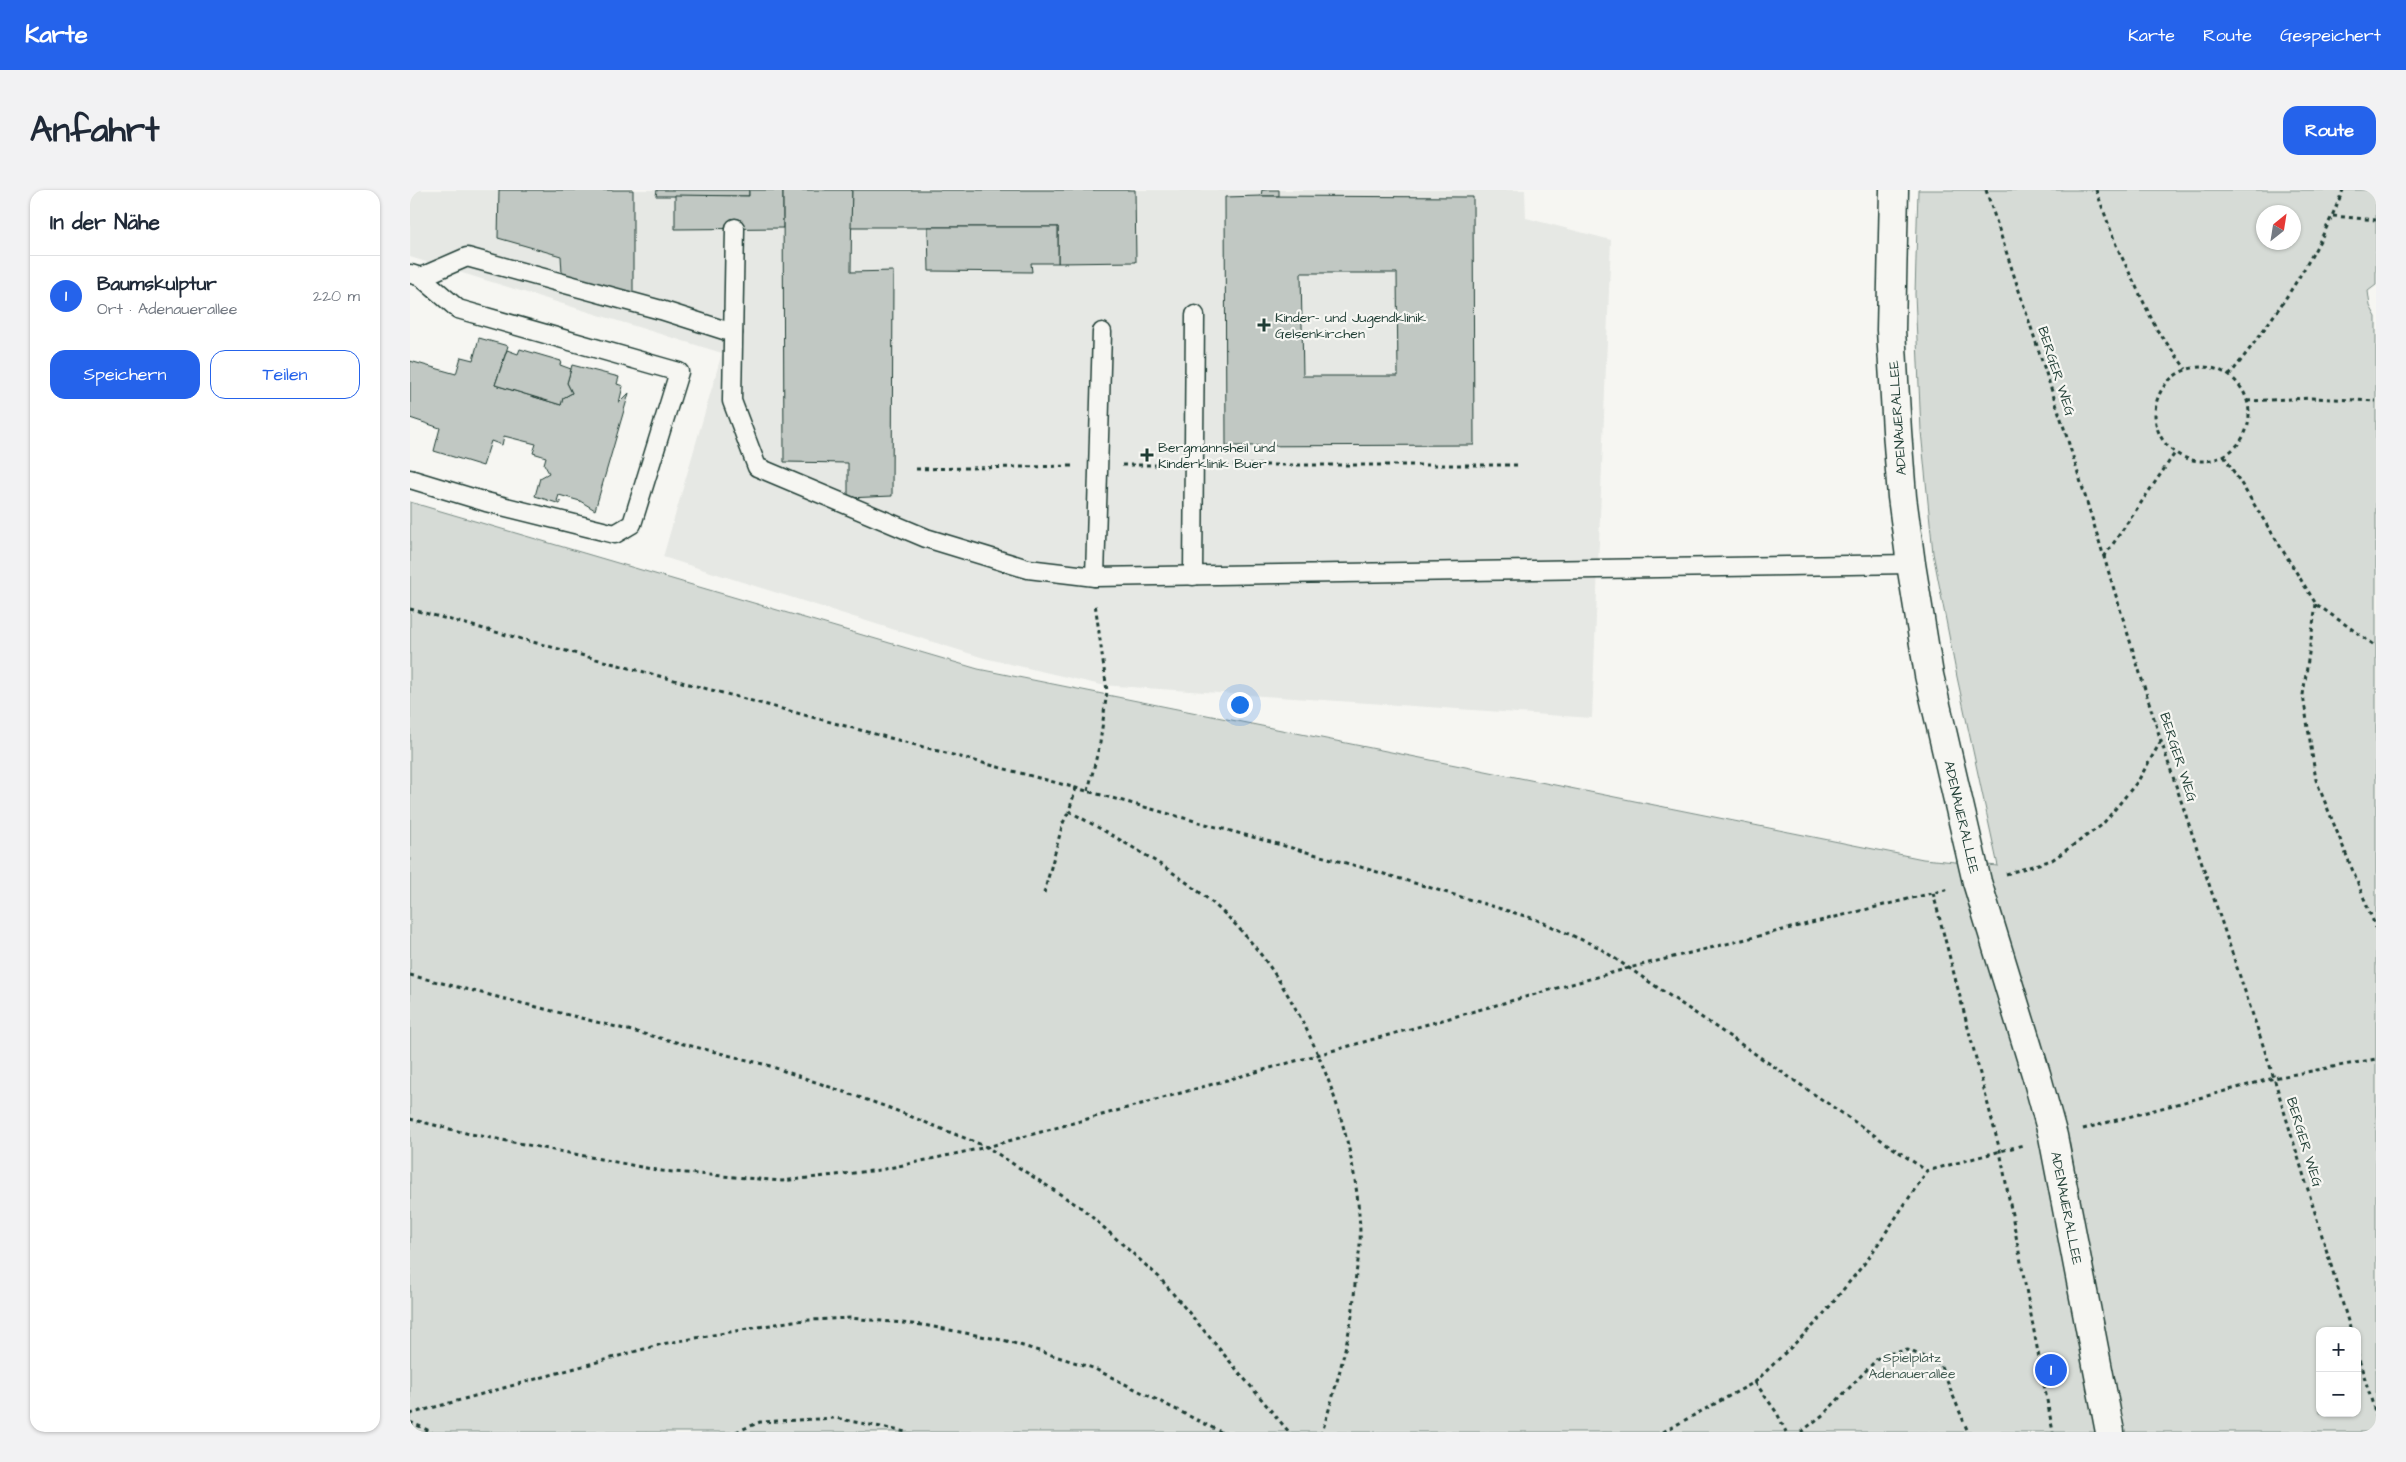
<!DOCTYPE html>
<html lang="de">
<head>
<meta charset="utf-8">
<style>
  body { margin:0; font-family:"Architects Daughter",sans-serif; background:#f2f2f3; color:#1f2937 }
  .controls { position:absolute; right:15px; bottom:15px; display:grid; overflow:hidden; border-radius:10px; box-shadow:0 1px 4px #0004 }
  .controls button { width:45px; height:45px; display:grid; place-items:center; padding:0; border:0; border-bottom:1px solid #e0e1e3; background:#fff; color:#1f2937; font:25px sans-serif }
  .compass { position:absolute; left:1846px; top:15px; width:45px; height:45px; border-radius:50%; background:#fff; box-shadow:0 1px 4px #0004; rotate:30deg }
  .you { position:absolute; left:829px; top:514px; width:18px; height:18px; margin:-12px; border:4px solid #fff; border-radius:50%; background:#1a73e8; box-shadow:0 0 0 8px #1a73e833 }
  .badge { display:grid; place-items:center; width:32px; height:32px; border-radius:50%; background:#2563eb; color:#fff; font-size:16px; font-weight:700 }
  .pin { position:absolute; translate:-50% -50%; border:2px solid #fff; box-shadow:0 1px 5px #0006 }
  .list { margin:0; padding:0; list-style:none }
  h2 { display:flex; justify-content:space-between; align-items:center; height:65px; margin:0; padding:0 20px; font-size:21px }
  h2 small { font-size:16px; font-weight:400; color:#747a83 }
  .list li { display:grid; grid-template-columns:32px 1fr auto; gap:15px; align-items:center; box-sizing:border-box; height:80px; padding:0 20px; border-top:1px solid #e0e1e3 }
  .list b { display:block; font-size:19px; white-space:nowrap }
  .list p { margin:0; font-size:16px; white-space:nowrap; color:#747a83 }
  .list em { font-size:16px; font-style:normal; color:#747a83 }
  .actions { display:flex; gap:10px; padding:15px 20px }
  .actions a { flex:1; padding:11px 0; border:1px solid #2563eb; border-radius:15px; text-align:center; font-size:18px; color:#2563eb }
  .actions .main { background:#2563eb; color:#fff }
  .map { position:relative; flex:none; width:1966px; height:1242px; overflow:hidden; border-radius:15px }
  header { display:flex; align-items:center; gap:30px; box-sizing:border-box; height:70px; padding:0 25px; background:#2563eb; color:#fff }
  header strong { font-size:24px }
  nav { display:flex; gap:28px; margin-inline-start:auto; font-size:18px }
  .intro { display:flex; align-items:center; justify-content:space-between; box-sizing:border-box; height:120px; padding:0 30px }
  h1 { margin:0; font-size:35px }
  .button { padding:12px 22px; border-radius:15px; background:#2563eb; color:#fff; font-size:18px; font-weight:700 }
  main { display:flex; gap:30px; padding:0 30px }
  aside { flex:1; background:#fff; border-radius:15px; box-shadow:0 1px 4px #0004 }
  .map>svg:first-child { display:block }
</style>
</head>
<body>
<header>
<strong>Karte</strong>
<nav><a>Karte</a><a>Route</a><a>Gespeichert</a></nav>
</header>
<div class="intro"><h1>Anfahrt</h1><a class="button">Route</a></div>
<main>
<aside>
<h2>In der Nähe<small></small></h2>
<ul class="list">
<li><span class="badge">1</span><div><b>Baumskulptur</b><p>Ort · Adenauerallee</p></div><em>220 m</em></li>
</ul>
<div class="actions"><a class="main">Speichern</a><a>Teilen</a></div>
</aside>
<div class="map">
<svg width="1966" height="1242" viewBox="0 0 1966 1242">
  <rect width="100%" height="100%" fill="#f6f6f2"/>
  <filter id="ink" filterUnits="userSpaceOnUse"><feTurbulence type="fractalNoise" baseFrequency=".02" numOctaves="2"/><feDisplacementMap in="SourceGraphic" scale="10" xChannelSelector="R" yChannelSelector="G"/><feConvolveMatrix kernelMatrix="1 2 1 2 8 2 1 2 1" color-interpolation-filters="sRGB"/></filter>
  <g filter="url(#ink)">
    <polygon fill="#e6e8e4" points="0,0 1115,0 1116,28 1201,50 1182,528 691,495 574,468 253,367 312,163 0,67"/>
    <path fill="#d6dbd6" stroke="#7a8c85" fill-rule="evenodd" d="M1508 0H1966V95L1958 101 1960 116 1966 127V1242H0V312L568 479 1513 669 1588 676 1547 487 1523 363 1511 241 1505 104ZM1854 22H1884V52H1854ZM1910 1141H1947V1223H1910Z"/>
    <g fill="#c1c8c3" stroke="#1f3d34" fill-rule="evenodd">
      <polygon points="89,0 223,0 223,104 152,83 151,66 88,48"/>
      <polygon points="247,0 339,0 339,6 246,6"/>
      <polygon points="339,0 373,0 373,38 265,39 265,5 339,6"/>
      <polygon points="373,0 442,0 441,82 483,81 482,306 438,308 438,273 374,272"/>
      <polygon points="442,0 725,0 726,72 648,73 648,37 441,37"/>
      <polygon points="852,0 869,0 869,6 851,6"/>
      <path d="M851 6 1063 7 1064 255 816 256 815 7ZM891 83H987L988 186H893Z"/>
      <polygon points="518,37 648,37 648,73 621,73 622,82 519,81"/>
      <polygon points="69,148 98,156 85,195 151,215 153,208 162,203 157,193 162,175 209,187 207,194 213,196 209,213 219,203 185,320 170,311 149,305 147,311 151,312 150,314 125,306 130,288 139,283 134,274 136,267 123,263 126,254 94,246 92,255 81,251 73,276 24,261 30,238 0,228 0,171 46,184 51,167 63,170"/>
      <polygon points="110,159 151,171 150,175 161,179 157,193 162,203 153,208 151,215 85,195 97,160 108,164"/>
    </g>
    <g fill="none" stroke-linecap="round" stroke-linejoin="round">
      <defs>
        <g id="lane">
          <polyline points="325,38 322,211 347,277 516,348 618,379 685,387"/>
          <polyline points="1,84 11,87 57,67 251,120 323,143"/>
          <polyline points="692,142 685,387 1501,374"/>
          <polyline points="0,289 76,312 205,344 222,334 269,182 48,119 11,87"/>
          <polyline points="783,386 785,125"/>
        </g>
        <polyline id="secondary" points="1484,0 1481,140 1487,241 1492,307 1501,374 1519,485 1567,692 1626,884 1643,946 1700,1242"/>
      </defs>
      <use href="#lane" stroke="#1f3d34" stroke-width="21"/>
      <use href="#secondary" stroke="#1f3d34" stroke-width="31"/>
      <g stroke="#1f3d34" stroke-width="3" stroke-dasharray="4 4" stroke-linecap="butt">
        <polyline points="1576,0 1654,238 1751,551 1864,888 1941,1141"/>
        <polyline points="1686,0 1706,55 1747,140 1776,179"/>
        <polyline points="1923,26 1966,30"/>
        <circle cx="1792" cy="224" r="47"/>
        <path d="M1819 186C1866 125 1905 71 1933 0"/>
        <polyline points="1837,211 1902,208 1966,211"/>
        <polyline points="1814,266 1906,414 1966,456"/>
        <polyline points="712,275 759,275"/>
        <polyline points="807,275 1107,275"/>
        <polyline points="506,279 664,276"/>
        <polyline points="1694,367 1765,263"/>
        <polyline points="1906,414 1893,505 1906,590 1966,738"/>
        <polyline points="0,419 666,598 954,678 1125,729 1188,757 1517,981"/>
        <path d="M666 598 659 621C715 653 773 683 819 728 895 803 947 937 950 1042 951 1056 948 1070 946 1084 944 1101 944 1119 940 1136 933 1171 923 1208 912 1242"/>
        <polyline points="678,601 690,553 697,501 685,413"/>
        <polyline points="1596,684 1642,670 1692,635 1728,591 1751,551"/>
        <polyline points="634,703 653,633 659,621"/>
        <polyline points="1523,703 1590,961 1643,1242"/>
        <polyline points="0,785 357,875 477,917 577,957 673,1019 749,1087 879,1242"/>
        <polyline points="0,929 56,943 252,981 372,991 470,980 577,957 1219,778 1539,699"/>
        <polyline points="1673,939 1864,888 1966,869"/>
        <polyline points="1947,1163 1966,1225"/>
        <polyline points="1345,1192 1367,1223 1376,1242"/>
        <polyline points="0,1224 252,1154 383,1131 440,1128 513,1135 597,1151 683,1178 811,1242"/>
        <polyline points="0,1232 22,1242"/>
        <polyline points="326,1242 350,1232 425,1228 496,1242"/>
        <polyline points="1253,1242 1345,1192 1407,1132 1458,1069 1517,981 1613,955"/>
        <polyline points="1391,1242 1414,1224 1471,1165 1498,1160 1530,1174 1558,1242"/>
      </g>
      <use href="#lane" stroke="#f6f6f2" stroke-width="18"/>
      <use href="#secondary" stroke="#f6f6f2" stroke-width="28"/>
    </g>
  </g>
  <g fill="#1f3d34" stroke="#f6f6f2" stroke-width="2">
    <path d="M851.5 127.5h5v5h5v5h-5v5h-5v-5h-5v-5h5z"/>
    <path d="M734.5 257.5h5v5h5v5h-5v5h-5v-5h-5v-5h5z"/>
  </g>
  <g text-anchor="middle" stroke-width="4.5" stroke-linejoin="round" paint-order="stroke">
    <g font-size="14" fill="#1f3d34" stroke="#f6f6f2" text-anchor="start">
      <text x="865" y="132">Kinder- und Jugendklinik<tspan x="865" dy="16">Gelsenkirchen</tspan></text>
      <text x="748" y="262">Bergmannsheil und<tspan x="748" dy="16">Kinderklinik Buer</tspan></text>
    </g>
    <g font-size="14" fill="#1f3d34" stroke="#f6f6f2">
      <text transform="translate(1647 181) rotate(72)" y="5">BERGER WEG</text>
      <text transform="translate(1487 228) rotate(-94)" y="5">ADENAUERALLEE</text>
      <text transform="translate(1769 567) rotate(72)" y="5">BERGER WEG</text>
      <text transform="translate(1552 627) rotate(77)" y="5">ADENAUERALLEE</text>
      <text transform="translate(1895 952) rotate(73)" y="5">BERGER WEG</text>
      <text transform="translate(1657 1018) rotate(79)" y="5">ADENAUERALLEE</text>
    </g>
    <g font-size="14" fill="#445d54" stroke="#f6f6f2">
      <text x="1502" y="1172">Spielplatz<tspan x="1502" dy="16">Adenauerallee</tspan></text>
    </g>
  </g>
</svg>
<div class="controls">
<button>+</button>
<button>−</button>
</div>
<svg class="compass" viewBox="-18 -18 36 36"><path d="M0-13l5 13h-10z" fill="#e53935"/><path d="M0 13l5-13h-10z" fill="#747a83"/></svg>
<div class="you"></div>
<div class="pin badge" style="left:1641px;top:1180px">1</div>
</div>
</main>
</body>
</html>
